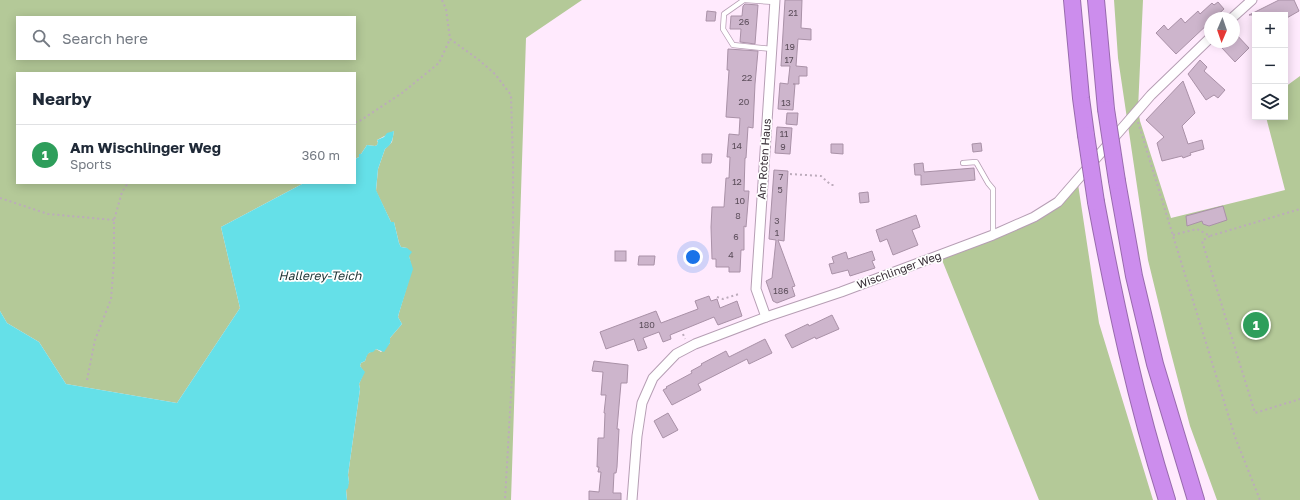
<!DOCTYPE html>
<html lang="en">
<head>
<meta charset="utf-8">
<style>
  body { margin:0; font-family:"Golos Text",sans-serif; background:#f2f2f3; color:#1f2937 }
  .controls { position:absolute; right:12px; top:12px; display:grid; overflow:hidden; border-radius:0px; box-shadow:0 2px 10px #0003 }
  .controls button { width:36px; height:36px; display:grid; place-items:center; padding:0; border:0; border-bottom:1px solid #e0e1e3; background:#fff; color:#1f2937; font:20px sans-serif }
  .compass { position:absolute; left:1204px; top:12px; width:36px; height:36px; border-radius:50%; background:#fff; box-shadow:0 2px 10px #0003; rotate:182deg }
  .you { position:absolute; left:693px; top:257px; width:14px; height:14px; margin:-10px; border:3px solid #fff; border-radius:50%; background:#1a73e8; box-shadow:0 0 0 6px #1a73e833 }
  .badge { display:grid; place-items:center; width:26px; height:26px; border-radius:50%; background:#13890e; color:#fff; font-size:13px; font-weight:700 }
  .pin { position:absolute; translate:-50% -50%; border:2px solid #fff; box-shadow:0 1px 4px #0006 }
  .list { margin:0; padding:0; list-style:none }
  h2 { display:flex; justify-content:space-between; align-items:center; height:52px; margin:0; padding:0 16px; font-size:17px }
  h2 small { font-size:13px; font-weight:400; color:#747a83 }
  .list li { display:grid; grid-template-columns:26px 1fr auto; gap:12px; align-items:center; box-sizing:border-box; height:60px; padding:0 16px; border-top:1px solid #e0e1e3 }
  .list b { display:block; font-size:15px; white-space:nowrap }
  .list p { margin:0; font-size:13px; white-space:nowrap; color:#747a83 }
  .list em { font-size:13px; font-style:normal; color:#747a83 }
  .icon { flex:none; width:22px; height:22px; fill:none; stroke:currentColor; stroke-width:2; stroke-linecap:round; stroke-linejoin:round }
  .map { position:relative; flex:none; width:1300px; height:500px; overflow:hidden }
  .search { position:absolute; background:#fff; box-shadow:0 2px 10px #0003; left:16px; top:16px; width:340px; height:44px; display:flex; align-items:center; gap:10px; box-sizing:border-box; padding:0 14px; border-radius:0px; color:#747a83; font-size:15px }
  .panel { position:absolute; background:#fff; box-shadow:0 2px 10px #0003; left:16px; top:72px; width:340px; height:112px; border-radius:0px }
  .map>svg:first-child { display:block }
</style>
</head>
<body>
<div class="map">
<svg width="1300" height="500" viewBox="0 0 1300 500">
  <rect width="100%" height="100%" fill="#ffeafd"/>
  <g fill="#b4c998" fill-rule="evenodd">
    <path d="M0 0H582L526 38 511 500H347L346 489 349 482 348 475 360 389 359 384 364 372 360 366 361 363 365 361 367 354 376 349 381 352 390 343V338L402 324 398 317 399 313 412 269 407 248 401 247 399 243 394 222H391L376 191 378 169 385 149 392 142 394 131 377 140 378 143 377 145 375 146 367 145 359 157 355 159V73H17V183H304L221 227 240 308 177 403 66 384 39 342 7 323 0 311ZM17 17H355V59H17Z"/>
    <polygon points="1114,0 1143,0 1138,109 1140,121 1171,218 1285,190 1266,117 1285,117 1285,87 1300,76 1300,500 1217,500 1190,426 1167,338 1148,260 1118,58"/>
    <polygon points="1078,184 1099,323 1153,500 1039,500 940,255 1034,217"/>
  </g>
  <path fill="#65e0e8" d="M394 131C393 138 392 145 385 149L378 169 376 190 391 222H394L399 243 401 247 407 248 412 252 409 256 413 269 399 313 398 317 402 324 390 338V343L384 352 376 349 373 352C367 352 367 356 365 361L361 363 360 366 365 372 359 384 360 389 348 475 349 482 348 488 346 490 347 500H0V311L7 323 39 342 66 384 177 403 240 308 221 227 304 183H355V159L359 157V154H361L367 145 375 146 377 145 378 142 377 140 384 137 387 133Z"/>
  <g fill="#cdb5cc" stroke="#a991a7">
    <polygon points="785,0 802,0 801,28 811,29 811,40 798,39 796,66 807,67 807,76 799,76 799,84 793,84 795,84 793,110 778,109 780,83 788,84 790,66 781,66"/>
    <polygon points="1279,0 1294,0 1299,11 1285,19 1285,15 1249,15"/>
    <polygon points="1218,2 1224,9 1214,18 1210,18 1210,22 1176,54 1156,33 1164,25 1168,30 1181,18 1185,23 1198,11 1200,14 1212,3 1214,5"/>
    <polygon points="745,4 758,5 755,44 740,42 741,29 730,29 731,16 742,16 743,6"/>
    <polygon points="707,11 716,12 715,21 706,21"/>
    <polygon points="1234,32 1249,48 1235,62 1222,48 1229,42 1234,42"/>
    <polygon points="728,49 758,51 755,84 753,128 748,127 746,158 745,158 744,191 749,191 746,227 744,226 744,250 741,250 740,272 729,272 729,267 716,267 716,259 712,259 711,227 712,207 724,207 726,178 729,178 730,157 727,157 729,134 739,135 740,118 726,117 729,70 727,70"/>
    <polygon points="1200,60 1207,67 1204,71 1225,90 1218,98 1214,95 1206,100 1188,74"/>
    <polygon points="1183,81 1195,113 1182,126 1188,144 1202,140 1204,149 1190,153 1191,155 1183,158 1182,156 1162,161 1157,143 1164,137 1146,120"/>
    <polygon points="787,113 798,113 797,125 786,124"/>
    <polygon points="777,127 792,128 790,154 775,153"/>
    <polygon points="981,143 982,151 973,152 972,144"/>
    <polygon points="831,144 843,144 843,154 831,153"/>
    <polygon points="702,154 712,154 711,163 702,163"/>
    <polygon points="923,163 924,172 974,168 975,180 921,185 921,175 915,175 914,164"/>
    <polygon points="774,170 788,171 784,241 778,240 795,286 792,287 795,296 777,303 773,301 766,281 772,278 776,240 769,239"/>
    <polygon points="868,192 869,202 860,203 859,193"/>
    <polygon points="1223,206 1227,220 1209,226 1203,224 1202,221 1187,226 1186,216"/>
    <polygon points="916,215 920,227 912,230 918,245 893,255 887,239 880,242 876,230"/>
    <rect x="615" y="251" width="11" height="10"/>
    <polygon points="872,251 875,260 872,261 875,268 850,276 848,270 832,274 829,264 834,263 832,257 846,252 848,259"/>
    <polygon points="639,256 655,256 654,265 638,265"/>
    <polygon points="709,296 711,301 717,299 720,308 737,301 742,316 718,325 714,317 670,335 671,339 663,342 659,332 643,338 647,348 638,351 634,339 606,349 600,332 656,311 661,323 698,309 695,301"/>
    <polygon points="832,315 839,329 816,339 815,337 792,348 785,335 808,324 809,326"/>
    <polygon points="765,339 772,353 749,364 747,359 698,384 701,390 672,405 663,390 667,388 666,387 692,373 691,371 702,365 701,364 726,351 729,357"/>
    <polygon points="594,361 628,365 627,383 621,383 617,429 619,429 617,467 616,473 614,473 613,493 621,493 621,500 589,500 589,491 599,492 601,472 598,472 599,467 597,467 598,438 604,438 605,413 604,413 606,395 601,395 603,372 592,371"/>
    <polygon points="668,413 678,430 663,438 654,421"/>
  </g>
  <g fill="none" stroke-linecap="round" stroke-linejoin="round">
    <defs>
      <g id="service">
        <polyline points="744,0 724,14 723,29 733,45 772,49"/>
        <polyline points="745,0 775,2"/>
        <polyline points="963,163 976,162 988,183 993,189 993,235"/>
      </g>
      <g id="minor">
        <polyline points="1232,18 1252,0"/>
        <polyline points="766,317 756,289 775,0"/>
        <polyline points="632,500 637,436 642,403 653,378 676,354 695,344 766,317 841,292 993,235 1034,217 1058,202 1151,95 1210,38"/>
      </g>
      <g id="motorway">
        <polyline points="1072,0 1081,98 1086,135"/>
        <polyline points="1096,0 1106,109"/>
        <polyline points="1117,181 1134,276 1155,364 1196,500"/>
        <path d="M1096 202C1115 303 1136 402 1167 500"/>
      </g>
    </defs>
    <use href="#service" stroke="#b69eb4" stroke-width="6"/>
    <use href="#minor" stroke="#b69eb4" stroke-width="11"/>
    <use href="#motorway" stroke="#986bad" stroke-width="18"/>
    <g stroke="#bcabbb" stroke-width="2" stroke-dasharray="2 3" stroke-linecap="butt">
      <polyline points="442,0 446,9 450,39 479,60 495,74 511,95 513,161 513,359 505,500"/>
      <polyline points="355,122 358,122 402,93 439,63 450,39"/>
      <polyline points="1138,122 1235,437 1260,500"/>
      <polyline points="790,174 821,176 831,185 836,185"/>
      <polyline points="0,198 48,214 114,220"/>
      <polyline points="1173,235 1197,229 1210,236 1300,209"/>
      <polyline points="1210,236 1202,241 1255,413 1300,399"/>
      <polyline points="717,297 723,299 739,294"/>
      <polyline points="683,334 685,339"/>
      <polyline points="87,380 95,340 111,299 114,261 114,220 122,192 128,183"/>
    </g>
    <use href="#service" stroke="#fff" stroke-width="4.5"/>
    <use href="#minor" stroke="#fff" stroke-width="9"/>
    <use href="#motorway" stroke="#cc8ded" stroke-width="16"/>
    <defs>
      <g id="motorway-bridge">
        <polyline points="1106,109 1117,181"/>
        <polyline points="1086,135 1096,202"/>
      </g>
    </defs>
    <use href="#motorway-bridge" stroke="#986bad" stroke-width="18" stroke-linecap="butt"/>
    <use href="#motorway-bridge" stroke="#cc8ded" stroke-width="16"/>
  </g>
  <g text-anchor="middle" stroke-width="3.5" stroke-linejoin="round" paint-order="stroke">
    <g font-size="9" fill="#5c4e5b">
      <text x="793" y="16">21</text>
      <text x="744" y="25">26</text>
      <text x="790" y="50">19</text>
      <text x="789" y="63">17</text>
      <text x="747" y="81">22</text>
      <text x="744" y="105">20</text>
      <text x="786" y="106">13</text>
      <text x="784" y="137">11</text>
      <text x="737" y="149">14</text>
      <text x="783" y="150">9</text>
      <text x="781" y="180">7</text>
      <text x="737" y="185">12</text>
      <text x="780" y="193">5</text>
      <text x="740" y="204">10</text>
      <text x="738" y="219">8</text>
      <text x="777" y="224">3</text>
      <text x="777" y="236">1</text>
      <text x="736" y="240">6</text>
      <text x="731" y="258">4</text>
      <text x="781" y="294">186</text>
      <text x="647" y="328">180</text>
    </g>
    <g font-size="11" fill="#362c35" stroke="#fff">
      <text transform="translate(764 159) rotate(-86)" y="4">Am Roten Haus</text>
      <text transform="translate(899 270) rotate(-20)" y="4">Wischlinger Weg</text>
    </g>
    <g font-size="12" font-style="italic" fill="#213738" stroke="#fff">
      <text x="320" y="280">Hallerey-Teich</text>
    </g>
  </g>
</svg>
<div class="controls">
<button>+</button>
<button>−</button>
<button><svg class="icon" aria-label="layers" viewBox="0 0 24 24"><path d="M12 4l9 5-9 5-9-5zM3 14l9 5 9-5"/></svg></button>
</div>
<svg class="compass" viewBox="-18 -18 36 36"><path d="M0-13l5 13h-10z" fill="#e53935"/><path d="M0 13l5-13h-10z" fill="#747a83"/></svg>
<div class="you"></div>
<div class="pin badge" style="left:1256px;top:325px;background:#2e9e5b">1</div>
<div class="search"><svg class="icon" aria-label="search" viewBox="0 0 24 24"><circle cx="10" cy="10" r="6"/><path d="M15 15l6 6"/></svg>Search here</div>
<section class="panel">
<h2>Nearby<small></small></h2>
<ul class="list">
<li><span class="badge" style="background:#2e9e5b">1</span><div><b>Am Wischlinger Weg</b><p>Sports</p></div><em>360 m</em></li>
</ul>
</section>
</div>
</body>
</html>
